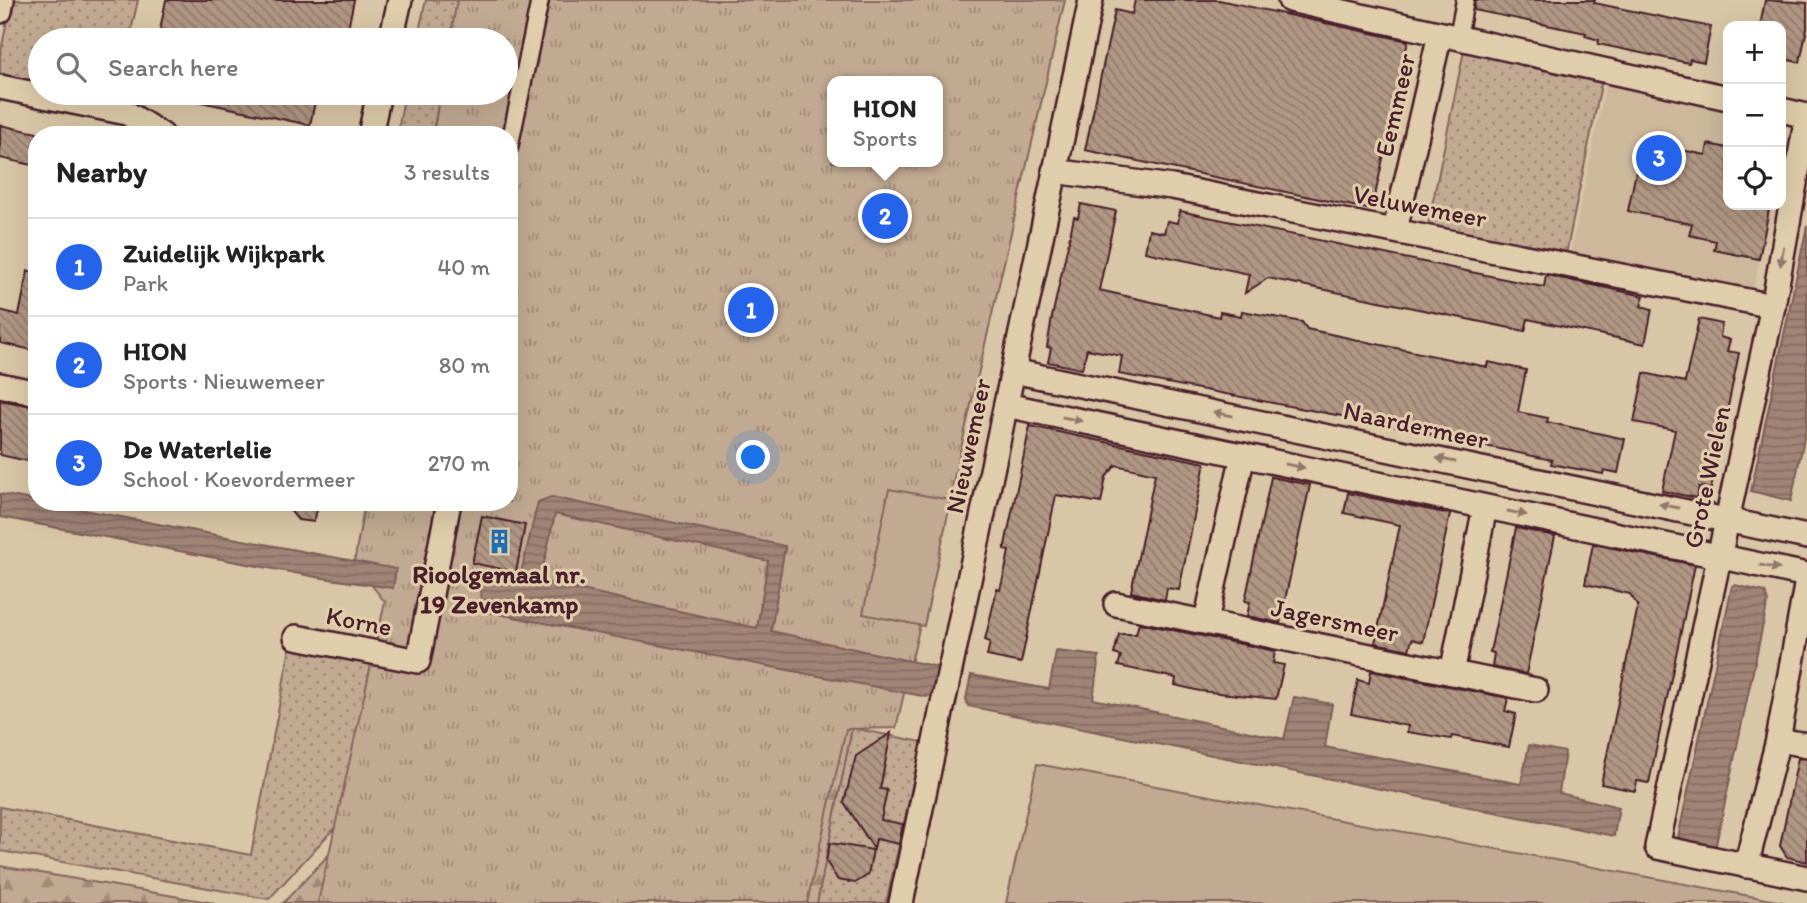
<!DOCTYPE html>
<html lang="en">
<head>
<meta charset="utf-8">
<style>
  body { margin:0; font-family:Itim,sans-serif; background:#f2f2f2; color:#222 }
  .controls { position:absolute; right:21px; top:21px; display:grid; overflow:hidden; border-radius:14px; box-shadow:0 7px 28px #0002 }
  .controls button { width:63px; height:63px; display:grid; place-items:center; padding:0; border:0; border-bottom:2px solid #e0e0e0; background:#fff; color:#222; font:35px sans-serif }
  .you { position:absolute; left:754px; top:458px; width:24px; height:24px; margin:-18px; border:5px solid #fff; border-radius:50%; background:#1a73e8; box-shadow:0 0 0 10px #1a73e833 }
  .badge { display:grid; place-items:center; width:46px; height:46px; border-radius:50%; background:#2563eb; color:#fff; font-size:23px; font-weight:700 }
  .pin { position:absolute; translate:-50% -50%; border:4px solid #fff; box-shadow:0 2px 7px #0006 }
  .popup { position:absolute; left:827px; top:76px; width:116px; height:91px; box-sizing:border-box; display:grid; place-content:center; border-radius:14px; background:#fff; filter:drop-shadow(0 2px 5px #0005); font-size:23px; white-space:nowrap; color:#767676 }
  .popup b { font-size:26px; color:#222 }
  .popup::after { content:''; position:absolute; left:50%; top:100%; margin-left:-14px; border:14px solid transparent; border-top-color:#fff }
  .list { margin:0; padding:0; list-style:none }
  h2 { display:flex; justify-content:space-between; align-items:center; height:91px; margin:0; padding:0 28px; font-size:30px }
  h2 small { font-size:23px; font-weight:400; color:#767676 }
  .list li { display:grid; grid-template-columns:46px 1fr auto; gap:21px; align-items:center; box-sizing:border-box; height:98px; padding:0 28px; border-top:2px solid #e0e0e0 }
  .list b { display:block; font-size:26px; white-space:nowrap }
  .list p { margin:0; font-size:23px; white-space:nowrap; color:#767676 }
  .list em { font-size:23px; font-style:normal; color:#767676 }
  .icon { flex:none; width:38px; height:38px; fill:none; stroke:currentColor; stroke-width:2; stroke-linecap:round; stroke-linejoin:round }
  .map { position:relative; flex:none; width:1807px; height:903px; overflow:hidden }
  .search { position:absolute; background:#fff; box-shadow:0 7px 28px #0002; left:28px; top:28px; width:490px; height:77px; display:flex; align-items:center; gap:18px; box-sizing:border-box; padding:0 24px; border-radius:38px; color:#767676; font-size:26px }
  .panel { position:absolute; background:#fff; box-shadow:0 7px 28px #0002; left:28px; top:126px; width:490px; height:385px; border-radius:28px }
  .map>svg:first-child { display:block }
</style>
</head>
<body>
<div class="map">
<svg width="1807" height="903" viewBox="0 0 1807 903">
  <defs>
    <pattern id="grass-dots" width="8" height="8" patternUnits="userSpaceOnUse" patternTransform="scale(1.75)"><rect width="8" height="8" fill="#c2aa92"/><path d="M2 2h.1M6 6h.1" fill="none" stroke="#a08a77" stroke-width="1.8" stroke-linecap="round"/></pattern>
    <pattern id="forest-firs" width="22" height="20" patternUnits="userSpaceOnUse" patternTransform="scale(1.75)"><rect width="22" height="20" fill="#c2aa92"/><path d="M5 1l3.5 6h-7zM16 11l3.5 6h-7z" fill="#a08a77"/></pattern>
    <pattern id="park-tufts" width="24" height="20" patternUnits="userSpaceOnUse" patternTransform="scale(1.75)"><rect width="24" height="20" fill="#c2aa92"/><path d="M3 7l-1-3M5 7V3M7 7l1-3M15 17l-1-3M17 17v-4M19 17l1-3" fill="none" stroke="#a08a77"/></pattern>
    <pattern id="water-rules" width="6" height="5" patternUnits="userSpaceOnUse" patternTransform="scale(1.75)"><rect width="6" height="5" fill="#a08476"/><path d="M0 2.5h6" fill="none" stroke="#846b61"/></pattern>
    <pattern id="building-back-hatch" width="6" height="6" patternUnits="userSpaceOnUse" patternTransform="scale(1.75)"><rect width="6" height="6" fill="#b09783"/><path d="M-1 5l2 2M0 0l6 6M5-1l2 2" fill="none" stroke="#917b6b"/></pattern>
  </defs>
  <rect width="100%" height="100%" fill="#d9c6a6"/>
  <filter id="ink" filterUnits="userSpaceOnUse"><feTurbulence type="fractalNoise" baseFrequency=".0143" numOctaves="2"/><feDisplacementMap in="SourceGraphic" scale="14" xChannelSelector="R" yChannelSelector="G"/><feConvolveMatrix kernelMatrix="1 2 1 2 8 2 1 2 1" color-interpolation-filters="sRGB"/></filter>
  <g filter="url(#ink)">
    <polygon fill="#cdb89c" points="1606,82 1728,111 1728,205 1772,205 1753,291 1570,255"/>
    <g fill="url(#grass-dots)" stroke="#86645e" stroke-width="2">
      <polygon points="11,0 138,0 129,40 40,40 40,88 0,79 0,56"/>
      <polygon points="426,0 459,0 451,40 417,40"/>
      <polygon points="1465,46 1603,75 1566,254 1428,225"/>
      <polygon points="405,93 441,93 432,135 397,135"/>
      <polygon points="290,648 409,671 362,798 269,899 0,851 0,807 251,855"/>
      <polygon points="852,728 922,742 886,903 817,903"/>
    </g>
    <g fill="url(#forest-firs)" stroke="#86645e" stroke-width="2">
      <polygon points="828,722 852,728 817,903 795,903"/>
      <polygon points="356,826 340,903 283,903"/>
      <polygon points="0,866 214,903 0,903"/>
    </g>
    <path fill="url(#park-tufts)" stroke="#86645e" stroke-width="2" fill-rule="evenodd" d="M457 0H1065L896 728 846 729 807 903H318L385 602 354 563 365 502H509V135H433L440 93H506V40H450ZM832 81H938V162H832Z"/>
    <g fill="#c2aa92" stroke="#86645e" stroke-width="2">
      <polygon points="889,489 951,500 924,626 863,614"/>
      <polygon points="1037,764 1788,903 1006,903"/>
    </g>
    <g fill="url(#water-rules)" stroke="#7e5c58" stroke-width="2" fill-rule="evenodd">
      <polygon points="1807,226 1807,424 1791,501 1751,491"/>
      <polygon points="0,494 396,569 393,588 316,577 0,517"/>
      <path d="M551 497 785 546 771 631 938 667 933 692 927 697 482 611 480 571 520 577 538 502ZM555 514 768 561 757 628 540 581Z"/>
      <polygon points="1735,585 1765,592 1768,601 1715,849 1677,842 1732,586"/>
      <polygon points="1056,651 1099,656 1093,699 1284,739 1294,697 1332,704 1325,747 1521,784 1529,745 1565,752 1559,793 1619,807 1614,836 968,706 966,699 971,675 1049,689"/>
    </g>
    <g fill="url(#building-back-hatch)" stroke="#4a1f2b" stroke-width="2">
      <polygon points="166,0 354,0 346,38 158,40"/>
      <polygon points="1135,0 1219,0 1408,41 1372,210 1085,150 1115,10 1132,14"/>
      <polygon points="1475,0 1595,0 1594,3 1711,27 1704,62 1690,59 1689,63 1598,44 1599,40 1585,36 1586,33 1474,10"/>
      <polygon points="1765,0 1807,3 1807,28 1800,62 1781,59 1781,26 1760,26"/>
      <polygon points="197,93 317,93 310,125 196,101"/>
      <polygon points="0,125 37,133 37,166 0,158"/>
      <polygon points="1642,142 1706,155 1708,144 1728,148 1728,205 1770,205 1759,259 1714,250 1716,241 1689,235 1692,224 1628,211"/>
      <polygon points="1081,204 1116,211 1099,290 1219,317 1220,312 1241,316 1242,311 1302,322 1307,329 1372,343 1487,367 1488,362 1526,370 1518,412 1548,418 1547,422 1625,439 1618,473 1604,470 1603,474 1551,464 1552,460 1395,427 1396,422 1359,414 1358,419 1119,374 1122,356 1087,349 1082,369 1048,362 1051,348 1047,347 1052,317 1074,217 1078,218"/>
      <polygon points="1180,211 1533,285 1544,287 1546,275 1644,296 1641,306 1652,309 1645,344 1528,319 1525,331 1268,278 1245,293 1249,274 1145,252 1149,230 1164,233 1167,221 1178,223"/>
      <polygon points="28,271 37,272 37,351 0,343 0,310 19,315"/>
      <polygon points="1699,319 1722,324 1720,337 1730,340 1727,351 1739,353 1711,489 1699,487 1697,498 1662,491 1675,430 1634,422 1644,373 1685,382"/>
      <polygon points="0,400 37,407 37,463 0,455"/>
      <polygon points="1030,426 1205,463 1179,590 1167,588 1165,600 1131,592 1155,474 1116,465 1106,477 1101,503 1056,495 1021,663 987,656 990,642 985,640 997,589 1000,590 1005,571 1009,551 1004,550"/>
      <polygon points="1271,477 1310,485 1280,623 1247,616 1250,602 1245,601"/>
      <polygon points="1348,493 1450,514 1423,642 1412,639 1409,650 1375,643 1400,525 1344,513"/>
      <polygon points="283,502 319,502 314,522 298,520"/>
      <polygon points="482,516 525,525 516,572 472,563"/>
      <polygon points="1516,528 1555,536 1526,674 1492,667 1494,653 1490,652"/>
      <polygon points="1593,544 1695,565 1649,783 1637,781 1635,791 1601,784 1638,606 1630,594 1585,584"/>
      <polygon points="1139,623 1275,651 1273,663 1284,665 1276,699 1200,691 1175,685 1176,678 1118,666 1121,656 1114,654 1119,634 1136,634"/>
      <polygon points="1371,671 1508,698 1505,711 1516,714 1509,747 1452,736 1451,739 1407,732 1408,726 1351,714 1358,680 1369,683"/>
      <polygon points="891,733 880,789 887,790 881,820 903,824 899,844 876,839 874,849 844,802 856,756"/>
      <polygon points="1798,758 1807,759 1807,862 1787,857 1780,846"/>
      <polygon points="830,843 873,850 868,875 855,883 838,880 826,861"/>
    </g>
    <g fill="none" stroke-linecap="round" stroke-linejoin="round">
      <defs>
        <g id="pedestrian">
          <polyline points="1458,38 1465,0"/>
          <polyline points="509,148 540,0"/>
        </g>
        <g id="minor">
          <polyline points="1290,0 1728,98"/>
          <polyline points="0,11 2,0"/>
          <polyline points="391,40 400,0"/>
          <polyline points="0,87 127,113 162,135"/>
          <polyline points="1781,110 1807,116"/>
          <polyline points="1807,117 1773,306 1657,847 1807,878"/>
          <polyline points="370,135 379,93"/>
          <polyline points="1054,171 1172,187 1773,306"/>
          <polyline points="1395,230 1440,34"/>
          <polyline points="1013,371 1807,537"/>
          <polyline points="0,385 37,393"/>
          <polyline points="1006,405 1807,575"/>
          <polyline points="1116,604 1536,690"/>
          <polyline points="1206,621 1243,455"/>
          <polyline points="296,637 418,661 449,502"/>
          <polyline points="1452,673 1485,507"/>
          <polyline points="1778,740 1807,745"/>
          <polyline points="1746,866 1778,740 1807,580"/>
          <polyline points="901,903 1091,0"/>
        </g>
      </defs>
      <use href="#pedestrian" stroke="#4a1f2b" stroke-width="21"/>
      <use href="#minor" stroke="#4a1f2b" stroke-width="28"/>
      <use href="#pedestrian" stroke="#dfcdab" stroke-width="16"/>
      <use href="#minor" stroke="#dfcdab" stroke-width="23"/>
    </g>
    <defs><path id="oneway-solid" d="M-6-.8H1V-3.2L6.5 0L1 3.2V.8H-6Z" transform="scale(1.75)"/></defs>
    <g fill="#94766b">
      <use href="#oneway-solid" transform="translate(1782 256) rotate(100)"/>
      <use href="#oneway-solid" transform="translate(1223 414) rotate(-168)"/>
      <use href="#oneway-solid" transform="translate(1072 419) rotate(12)"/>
      <use href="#oneway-solid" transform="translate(1446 460) rotate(-168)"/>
      <use href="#oneway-solid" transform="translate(1295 466) rotate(12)"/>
      <use href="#oneway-solid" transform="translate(1669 506) rotate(-168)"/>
      <use href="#oneway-solid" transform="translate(1517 513) rotate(12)"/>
      <use href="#oneway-solid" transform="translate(1770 567) rotate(12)"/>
    </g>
  </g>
  <defs>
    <symbol id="building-bare" viewBox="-9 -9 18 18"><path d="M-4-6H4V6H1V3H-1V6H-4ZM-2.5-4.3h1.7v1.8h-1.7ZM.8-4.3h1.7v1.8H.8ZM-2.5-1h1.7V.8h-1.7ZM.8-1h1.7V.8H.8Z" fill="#1f6fb2" stroke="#dfcdab" stroke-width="2.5" paint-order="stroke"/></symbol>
  </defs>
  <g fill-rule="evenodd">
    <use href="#building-bare" x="482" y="524" width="35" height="35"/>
  </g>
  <g text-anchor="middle" stroke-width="6" stroke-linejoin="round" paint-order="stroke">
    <g font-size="26" fill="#4a1f2b" stroke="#dfcdab">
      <text transform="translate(1395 105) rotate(-77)" y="9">Eemmeer</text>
      <text transform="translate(1420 206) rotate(11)" y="9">Veluwemeer</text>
      <text transform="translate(1416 425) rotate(12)" y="9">Naardermeer</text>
      <text transform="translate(968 446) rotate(-78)" y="9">Nieuwemeer</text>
      <text transform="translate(1707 477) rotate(-78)" y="9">Grote Wielen</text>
      <text transform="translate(1335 620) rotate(12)" y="9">Jagersmeer</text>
      <text transform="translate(359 621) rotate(11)" y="9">Korne</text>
    </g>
    <g font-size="26" font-weight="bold" fill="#4a1f2b" stroke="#dfcdab">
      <text x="499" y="583">Rioolgemaal nr.<tspan x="499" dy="30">19 Zevenkamp</tspan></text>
    </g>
  </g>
</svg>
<div class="controls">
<button>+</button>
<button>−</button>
<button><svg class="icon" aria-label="locate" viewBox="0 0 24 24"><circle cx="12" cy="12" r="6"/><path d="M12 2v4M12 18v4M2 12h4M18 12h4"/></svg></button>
</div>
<div class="you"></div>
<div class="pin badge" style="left:751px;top:310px">1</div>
<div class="pin badge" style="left:885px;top:216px">2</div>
<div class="popup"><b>HION</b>Sports</div>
<div class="pin badge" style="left:1659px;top:158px">3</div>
<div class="search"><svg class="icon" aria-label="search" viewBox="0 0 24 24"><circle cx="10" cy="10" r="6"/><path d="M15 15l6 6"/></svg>Search here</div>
<section class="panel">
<h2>Nearby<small>3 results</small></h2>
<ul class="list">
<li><span class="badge">1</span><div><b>Zuidelijk Wijkpark</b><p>Park</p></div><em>40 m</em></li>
<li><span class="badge">2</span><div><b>HION</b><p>Sports · Nieuwemeer</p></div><em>80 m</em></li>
<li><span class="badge">3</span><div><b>De Waterlelie</b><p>School · Koevordermeer</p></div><em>270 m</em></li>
</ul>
</section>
</div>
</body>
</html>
